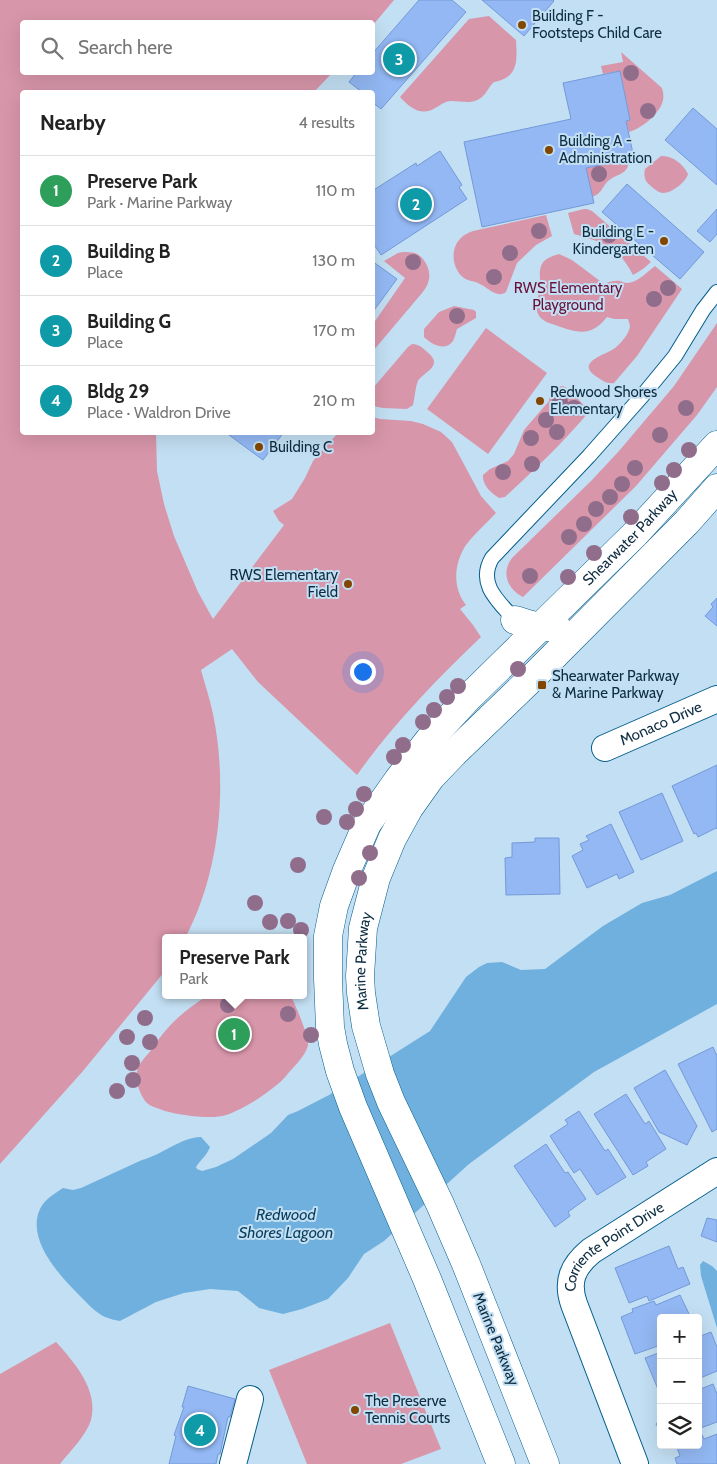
<!DOCTYPE html>
<html lang="en">
<head>
<meta charset="utf-8">
<style>
  body { margin:0; font-family:Cabin,sans-serif; background:#f2f2f2; color:#222 }
  .controls { position:absolute; right:15px; bottom:15px; display:grid; overflow:hidden; border-radius:5px; box-shadow:0 5px 20px #0002 }
  .controls button { width:45px; height:45px; display:grid; place-items:center; padding:0; border:0; border-bottom:1px solid #e0e0e0; background:#fff; color:#222; font:25px sans-serif }
  .you { position:absolute; left:362px; top:671px; width:18px; height:18px; margin:-12px; border:4px solid #fff; border-radius:50%; background:#1a73e8; box-shadow:0 0 0 8px #1a73e833 }
  .badge { display:grid; place-items:center; width:32px; height:32px; border-radius:50%; background:#7c3aed; color:#fff; font-size:16px; font-weight:700 }
  .pin { position:absolute; translate:-50% -50%; border:2px solid #fff; box-shadow:0 1px 5px #0006 }
  .popup { position:absolute; left:162px; top:934px; width:145px; height:65px; box-sizing:border-box; display:grid; place-content:center; border-radius:5px; background:#fff; filter:drop-shadow(0 1px 4px #0005); font-size:16px; white-space:nowrap; color:#767676 }
  .popup b { font-size:19px; color:#222 }
  .popup::after { content:''; position:absolute; left:50%; top:100%; margin-left:-10px; border:10px solid transparent; border-top-color:#fff }
  .list { margin:0; padding:0; list-style:none }
  h2 { display:flex; justify-content:space-between; align-items:center; height:65px; margin:0; padding:0 20px; font-size:21px }
  h2 small { font-size:16px; font-weight:400; color:#767676 }
  .list li { display:grid; grid-template-columns:32px 1fr auto; gap:15px; align-items:center; box-sizing:border-box; height:70px; padding:0 20px; border-top:1px solid #e0e0e0 }
  .list b { display:block; font-size:19px; white-space:nowrap }
  .list p { margin:0; font-size:16px; white-space:nowrap; color:#767676 }
  .list em { font-size:16px; font-style:normal; color:#767676 }
  .icon { flex:none; width:28px; height:28px; fill:none; stroke:currentColor; stroke-width:2; stroke-linecap:round; stroke-linejoin:round }
  .map { position:relative; flex:none; width:717px; height:1464px; overflow:hidden }
  .search { position:absolute; background:#fff; box-shadow:0 5px 20px #0002; left:20px; top:20px; width:355px; height:55px; display:flex; align-items:center; gap:12px; box-sizing:border-box; padding:0 18px; border-radius:5px; color:#767676; font-size:19px }
  .panel { position:absolute; background:#fff; box-shadow:0 5px 20px #0002; left:20px; top:90px; width:355px; height:345px; border-radius:5px }
  .map>svg:first-child { display:block }
</style>
</head>
<body>
<div class="map">
<svg width="717" height="1464" viewBox="0 0 717 1464">
  <rect width="100%" height="100%" fill="#c3dff3"/>
  <g fill="#d896aa">
    <path d="M0 0H394L373 25 372 22H22V72L332 73 314 92H22V432L156 433 157 471 164 504 174 536 198 592 213 619 284 525 279 521 273 511 292 499 305 478 313 461 338 433 372 432 373 417 380 419 411 421 423 424 441 432 452 442 481 496 496 513C486 524 474 534 466 545 454 563 452 588 466 605L460 609 473 625 481 637C437 679 393 724 357 775L258 682 232 649 201 670C205 685 210 699 213 714 228 786 220 873 185 938H165V971L83 1071 0 1164Z"/>
    <path d="M489 16 516 40C517 61 519 77 494 82 489 86 487 93 482 97 473 105 462 101 451 101 446 101 442 104 437 107 422 117 411 109 400 97L469 19Z"/>
    <path d="M621 52 662 88C663 92 664 96 663 100 661 113 641 129 629 132L626 121 630 120 620 71 603 74 601 66 623 62Z"/>
    <path d="M661 156C673 156 682 163 688 174 686 182 672 193 663 193 658 193 649 185 646 181 644 177 644 173 645 169Z"/>
    <path d="M629 159C629 176 616 173 607 182 601 189 602 193 592 197L586 168Z"/>
    <path d="M584 209H587L592 211 651 262 643 269 633 275C618 246 604 243 574 234L568 213Z"/>
    <path d="M546 215 552 236 536 245 517 263 506 292C496 299 488 287 478 283 474 281 468 281 464 278 452 269 450 249 460 239 463 235 468 233 473 231Z"/>
    <path d="M403 252C407 252 411 252 415 253 424 256 431 270 429 279 428 285 425 289 422 293L373 351V324L405 278 384 261 398 253Z"/>
    <path d="M559 254 572 260 604 284C609 282 614 280 620 281 623 282 624 283 628 283 638 282 647 272 655 266L682 289 637 356 614 383C607 384 603 381 597 377 574 362 606 355 615 348 622 342 629 334 630 326L628 319H614L607 317C591 337 578 333 558 326 550 323 542 322 538 314 534 305 539 296 540 287 541 280 538 271 542 264 545 258 553 256 559 254Z"/>
    <path d="M454 306 474 310 476 312V318L457 329C456 332 455 337 453 341 445 352 431 344 424 337V329L439 312Z"/>
    <path d="M717 323V387L697 415 636 486 523 597C507 589 501 572 512 558L592 480 619 451 674 386Z"/>
    <polygon points="486,328 547,373 488,454 427,409"/>
    <path d="M412 344C418 344 422 347 426 351 446 366 423 372 418 381 415 388 415 397 413 405L407 409 383 408 373 406V388L408 347Z"/>
    <path d="M563 386 569 389 589 411 587 414C562 444 534 470 505 497L499 498C491 493 482 485 483 475L490 469 508 461 514 454 524 430 549 401 550 394 557 387Z"/>
    <path d="M209 995H290C295 1003 309 1037 308 1045 306 1056 293 1067 286 1076 274 1090 244 1109 226 1115 211 1120 180 1115 165 1111 158 1108 150 1107 145 1101 139 1092 134 1079 138 1068 140 1063 145 1057 149 1053 166 1027 182 1011 209 995Z"/>
    <polygon points="390,1323 441,1449 401,1464 307,1464 269,1370"/>
    <path d="M56 1342C74 1362 99 1390 91 1420 86 1436 70 1451 60 1464H0V1374Z"/>
  </g>
  <g fill="#6fb0de">
    <path d="M717 871V1004L594 1072 469 1164 384 1241 364 1254 348 1278 328 1299 302 1309 283 1314 259 1308 238 1291 210 1289 184 1293 156 1302 120 1321C115 1320 110 1319 105 1317 96 1313 86 1302 79 1295 59 1275 26 1239 40 1209 45 1199 54 1194 63 1188L73 1190 81 1188 142 1160C162 1155 179 1138 201 1137L210 1147C206 1157 201 1159 196 1167L197 1169 202 1171 216 1167 233 1159 271 1133 288 1115 298 1111 329 1095 430 1031 466 977 479 967 487 963 502 962 521 970 545 969 603 926 642 903 670 895Z"/>
    <polygon points="703,1261 712,1266 717,1271 717,1328 701,1276 700,1265"/>
  </g>
  <g fill="#93b8f3" stroke="#739ad9">
    <polygon points="419,0 452,0 466,12 381,109 372,102 372,92 362,92 349,82 357,72 372,72 372,54"/>
    <polygon points="482,0 553,0 554,1 524,36"/>
    <polygon points="620,71 630,120 626,121 634,158 586,168 594,203 482,227 464,142 571,119 563,83"/>
    <polygon points="693,108 717,129 717,185 665,140"/>
    <polygon points="440,151 462,185 459,187 467,199 381,255 375,246 372,247 372,191 416,163 417,166"/>
    <polygon points="627,184 704,252 680,279 602,212"/>
    <polygon points="717,209 717,234 710,242 697,231"/>
    <polygon points="372,261 397,279 372,313"/>
    <polygon points="225,432 284,432 263,460"/>
    <polygon points="717,598 717,626 705,616 713,607 711,604"/>
    <polygon points="717,765 717,829 716,828 698,837 696,833 694,834 672,786"/>
    <polygon points="662,793 683,841 641,860 619,812"/>
    <polygon points="611,824 634,872 619,879 617,874 587,888 572,856 583,850 580,844 589,840 586,836"/>
    <polygon points="535,838 559,838 560,894 506,895 505,858 512,857 512,843 535,842"/>
    <polygon points="713,1047 717,1056 717,1129 712,1132 678,1064"/>
    <polygon points="665,1070 697,1126 687,1145 659,1132 634,1088"/>
    <polygon points="626,1094 645,1124 649,1121 666,1149 646,1162 648,1166 633,1175 594,1114"/>
    <polygon points="579,1111 605,1151 608,1149 626,1177 597,1195 580,1169 574,1173 550,1136 568,1124 565,1120"/>
    <polygon points="546,1144 565,1173 568,1172 586,1199 568,1212 570,1216 555,1227 514,1166"/>
    <polygon points="707,1218 717,1220 717,1242 701,1236"/>
    <polygon points="669,1246 678,1269 683,1267 690,1284 649,1301 647,1296 629,1303 615,1268"/>
    <polygon points="680,1295 691,1318 661,1318 661,1345 635,1354 621,1317 633,1312 632,1309 654,1301 656,1305"/>
    <polygon points="711,1332 717,1347 717,1371 698,1379 698,1337"/>
    <polygon points="661,1352 661,1393 660,1394 645,1358"/>
    <polygon points="713,1384 717,1394 717,1422 698,1429 698,1390"/>
    <polygon points="188,1386 235,1399 230,1417 228,1417 220,1454 218,1454 216,1464 169,1464 176,1436 174,1435 184,1407 182,1407"/>
    <polygon points="661,1415 661,1426 656,1425"/>
    <polygon points="701,1433 704,1439 717,1434 717,1464 677,1464 675,1458 680,1456 676,1445 698,1445 698,1434"/>
  </g>
  <g fill="none" stroke-linecap="round" stroke-linejoin="round">
    <defs>
      <path id="lane" d="M515 620C498 601 477 584 492 558L589 456 643 395 675 356 703 310 717 292"/>
      <g id="street">
        <path id="s1" d="M605 748 717 699"/>
        <polyline points="233,1464 250,1399"/>
        <path id="s2" d="M635 1464 574 1304C566 1281 573 1266 591 1251L717 1171"/>
      </g>
      <g id="secondary">
        <path d="M515 620C529 624 542 630 556 626"/>
        <path id="s3" d="M501 1464 427 1279 353 1107 340 1071 333 1044 330 1027 328 979V936L334 906 347 870 367 824 398 780 429 740 467 699 635 534 717 445"/>
        <path id="s4" d="M545 1464 466 1264 440 1204 391 1102 380 1074 366 1026 361 993 360 976 363 928 376 878 392 839 409 808 431 777 454 753 534 676 687 522 717 488"/>
      </g>
    </defs>
    <use href="#lane" stroke="#045e8b" stroke-width="16"/>
    <use href="#street" stroke="#045e8b" stroke-width="28"/>
    <use href="#secondary" stroke="#045e8b" stroke-width="29"/>
    <use href="#lane" stroke="#fff" stroke-width="14"/>
    <use href="#street" stroke="#fff" stroke-width="26"/>
    <use href="#secondary" stroke="#fff" stroke-width="28"/>
  </g>
  <g fill="#916d8c">
    <circle cx="631" cy="73" r="8"/>
    <circle cx="648" cy="111" r="8"/>
    <circle cx="599" cy="174" r="8"/>
    <circle cx="539" cy="231" r="8"/>
    <circle cx="609" cy="235" r="8"/>
    <circle cx="510" cy="253" r="8"/>
    <circle cx="413" cy="262" r="8"/>
    <circle cx="494" cy="277" r="8"/>
    <circle cx="668" cy="288" r="8"/>
    <circle cx="654" cy="299" r="8"/>
    <circle cx="457" cy="316" r="8"/>
    <circle cx="560" cy="402" r="8"/>
    <circle cx="574" cy="408" r="8"/>
    <circle cx="686" cy="408" r="8"/>
    <circle cx="546" cy="420" r="8"/>
    <circle cx="557" cy="432" r="8"/>
    <circle cx="660" cy="435" r="8"/>
    <circle cx="531" cy="438" r="8"/>
    <circle cx="689" cy="450" r="8"/>
    <circle cx="532" cy="464" r="8"/>
    <circle cx="635" cy="468" r="8"/>
    <circle cx="674" cy="470" r="8"/>
    <circle cx="503" cy="472" r="8"/>
    <circle cx="662" cy="483" r="8"/>
    <circle cx="622" cy="484" r="8"/>
    <circle cx="610" cy="497" r="8"/>
    <circle cx="596" cy="509" r="8"/>
    <circle cx="631" cy="517" r="8"/>
    <circle cx="584" cy="524" r="8"/>
    <circle cx="569" cy="537" r="8"/>
    <circle cx="594" cy="553" r="8"/>
    <circle cx="530" cy="576" r="8"/>
    <circle cx="568" cy="577" r="8"/>
    <circle cx="518" cy="669" r="8"/>
    <circle cx="458" cy="686" r="8"/>
    <circle cx="447" cy="697" r="8"/>
    <circle cx="434" cy="710" r="8"/>
    <circle cx="423" cy="722" r="8"/>
    <circle cx="403" cy="745" r="8"/>
    <circle cx="394" cy="757" r="8"/>
    <circle cx="364" cy="794" r="8"/>
    <circle cx="356" cy="809" r="8"/>
    <circle cx="324" cy="817" r="8"/>
    <circle cx="347" cy="822" r="8"/>
    <circle cx="370" cy="853" r="8"/>
    <circle cx="298" cy="865" r="8"/>
    <circle cx="359" cy="878" r="8"/>
    <circle cx="255" cy="903" r="8"/>
    <circle cx="288" cy="921" r="8"/>
    <circle cx="270" cy="922" r="8"/>
    <circle cx="301" cy="930" r="8"/>
    <circle cx="228" cy="1005" r="8"/>
    <circle cx="288" cy="1014" r="8"/>
    <circle cx="145" cy="1018" r="8"/>
    <circle cx="311" cy="1035" r="8"/>
    <circle cx="127" cy="1037" r="8"/>
    <circle cx="150" cy="1042" r="8"/>
    <circle cx="132" cy="1063" r="8"/>
    <circle cx="133" cy="1080" r="8"/>
    <circle cx="117" cy="1091" r="8"/>
  </g>
  <g fill="#824600" stroke="#c3dff3" stroke-width="2">
    <circle cx="522" cy="25" r="5"/>
    <circle cx="549" cy="150" r="5"/>
    <circle cx="664" cy="241" r="5"/>
    <circle cx="540" cy="401" r="5"/>
    <circle cx="259" cy="447" r="5"/>
    <circle cx="348" cy="584" r="5"/>
    <rect x="537" y="680" width="10" height="10" rx="2.5"/>
    <circle cx="355" cy="1410" r="5"/>
  </g>
  <g text-anchor="middle" stroke-width="4" stroke-linejoin="round" paint-order="stroke">
    <g font-size="15" fill="#0e2d41" stroke="#c3dff3" text-anchor="start">
      <text x="532" y="21">Building F -<tspan x="532" dy="17">Footsteps Child Care</tspan></text>
      <text x="559" y="146">Building A -<tspan x="559" dy="17">Administration</tspan></text>
      <text x="654" y="237" text-anchor="end">Building E -<tspan x="654" dy="17">Kindergarten</tspan></text>
      <text x="550" y="397">Redwood Shores<tspan x="550" dy="17">Elementary</tspan></text>
      <text x="269" y="452">Building C</text>
      <text x="338" y="580" text-anchor="end">RWS Elementary<tspan x="338" dy="17">Field</tspan></text>
      <text x="552" y="681">Shearwater Parkway<tspan x="552" dy="17">&amp; Marine Parkway</tspan></text>
      <text x="365" y="1406">The Preserve<tspan x="365" dy="17">Tennis Courts</tspan></text>
    </g>
    <g font-size="15" fill="#681037" stroke="#c3dff3">
      <text x="568" y="293">RWS Elementary<tspan x="568" dy="17">Playground</tspan></text>
    </g>
    <g font-size="15" fill="#0e2d41" stroke="#c3dff3">
      <text dy="5" stroke="none"><textPath href="#s3" startOffset="1070">Shearwater Parkway</textPath></text>
      <text dy="5" stroke="none"><textPath href="#s1" startOffset="61">Monaco Drive</textPath></text>
      <text dy="5" stroke="none"><textPath href="#s4" startOffset="539">Marine Parkway</textPath></text>
      <text dy="5" stroke="none"><textPath href="#s2" startOffset="250">Corriente Point Drive</textPath></text>
      <text transform="translate(496 1339) rotate(68)" y="5">Marine Parkway</text>
    </g>
    <g font-size="16" font-style="italic" fill="#093f5e" stroke="#c3dff3">
      <text x="286" y="1220">Redwood<tspan x="286" dy="18">Shores Lagoon</tspan></text>
    </g>
  </g>
</svg>
<div class="controls">
<button>+</button>
<button>−</button>
<button><svg class="icon" aria-label="layers" viewBox="0 0 24 24"><path d="M12 4l9 5-9 5-9-5zM3 14l9 5 9-5"/></svg></button>
</div>
<div class="you"></div>
<div class="pin badge" style="left:234px;top:1034px;background:#2e9e5b">1</div>
<div class="popup"><b>Preserve Park</b>Park</div>
<div class="pin badge" style="left:416px;top:204px;background:#0f9aa8">2</div>
<div class="pin badge" style="left:399px;top:59px;background:#0f9aa8">3</div>
<div class="pin badge" style="left:200px;top:1430px;background:#0f9aa8">4</div>
<div class="search"><svg class="icon" aria-label="search" viewBox="0 0 24 24"><circle cx="10" cy="10" r="6"/><path d="M15 15l6 6"/></svg>Search here</div>
<section class="panel">
<h2>Nearby<small>4 results</small></h2>
<ul class="list">
<li><span class="badge" style="background:#2e9e5b">1</span><div><b>Preserve Park</b><p>Park · Marine Parkway</p></div><em>110 m</em></li>
<li><span class="badge" style="background:#0f9aa8">2</span><div><b>Building B</b><p>Place</p></div><em>130 m</em></li>
<li><span class="badge" style="background:#0f9aa8">3</span><div><b>Building G</b><p>Place</p></div><em>170 m</em></li>
<li><span class="badge" style="background:#0f9aa8">4</span><div><b>Bldg 29</b><p>Place · Waldron Drive</p></div><em>210 m</em></li>
</ul>
</section>
</div>
</body>
</html>
